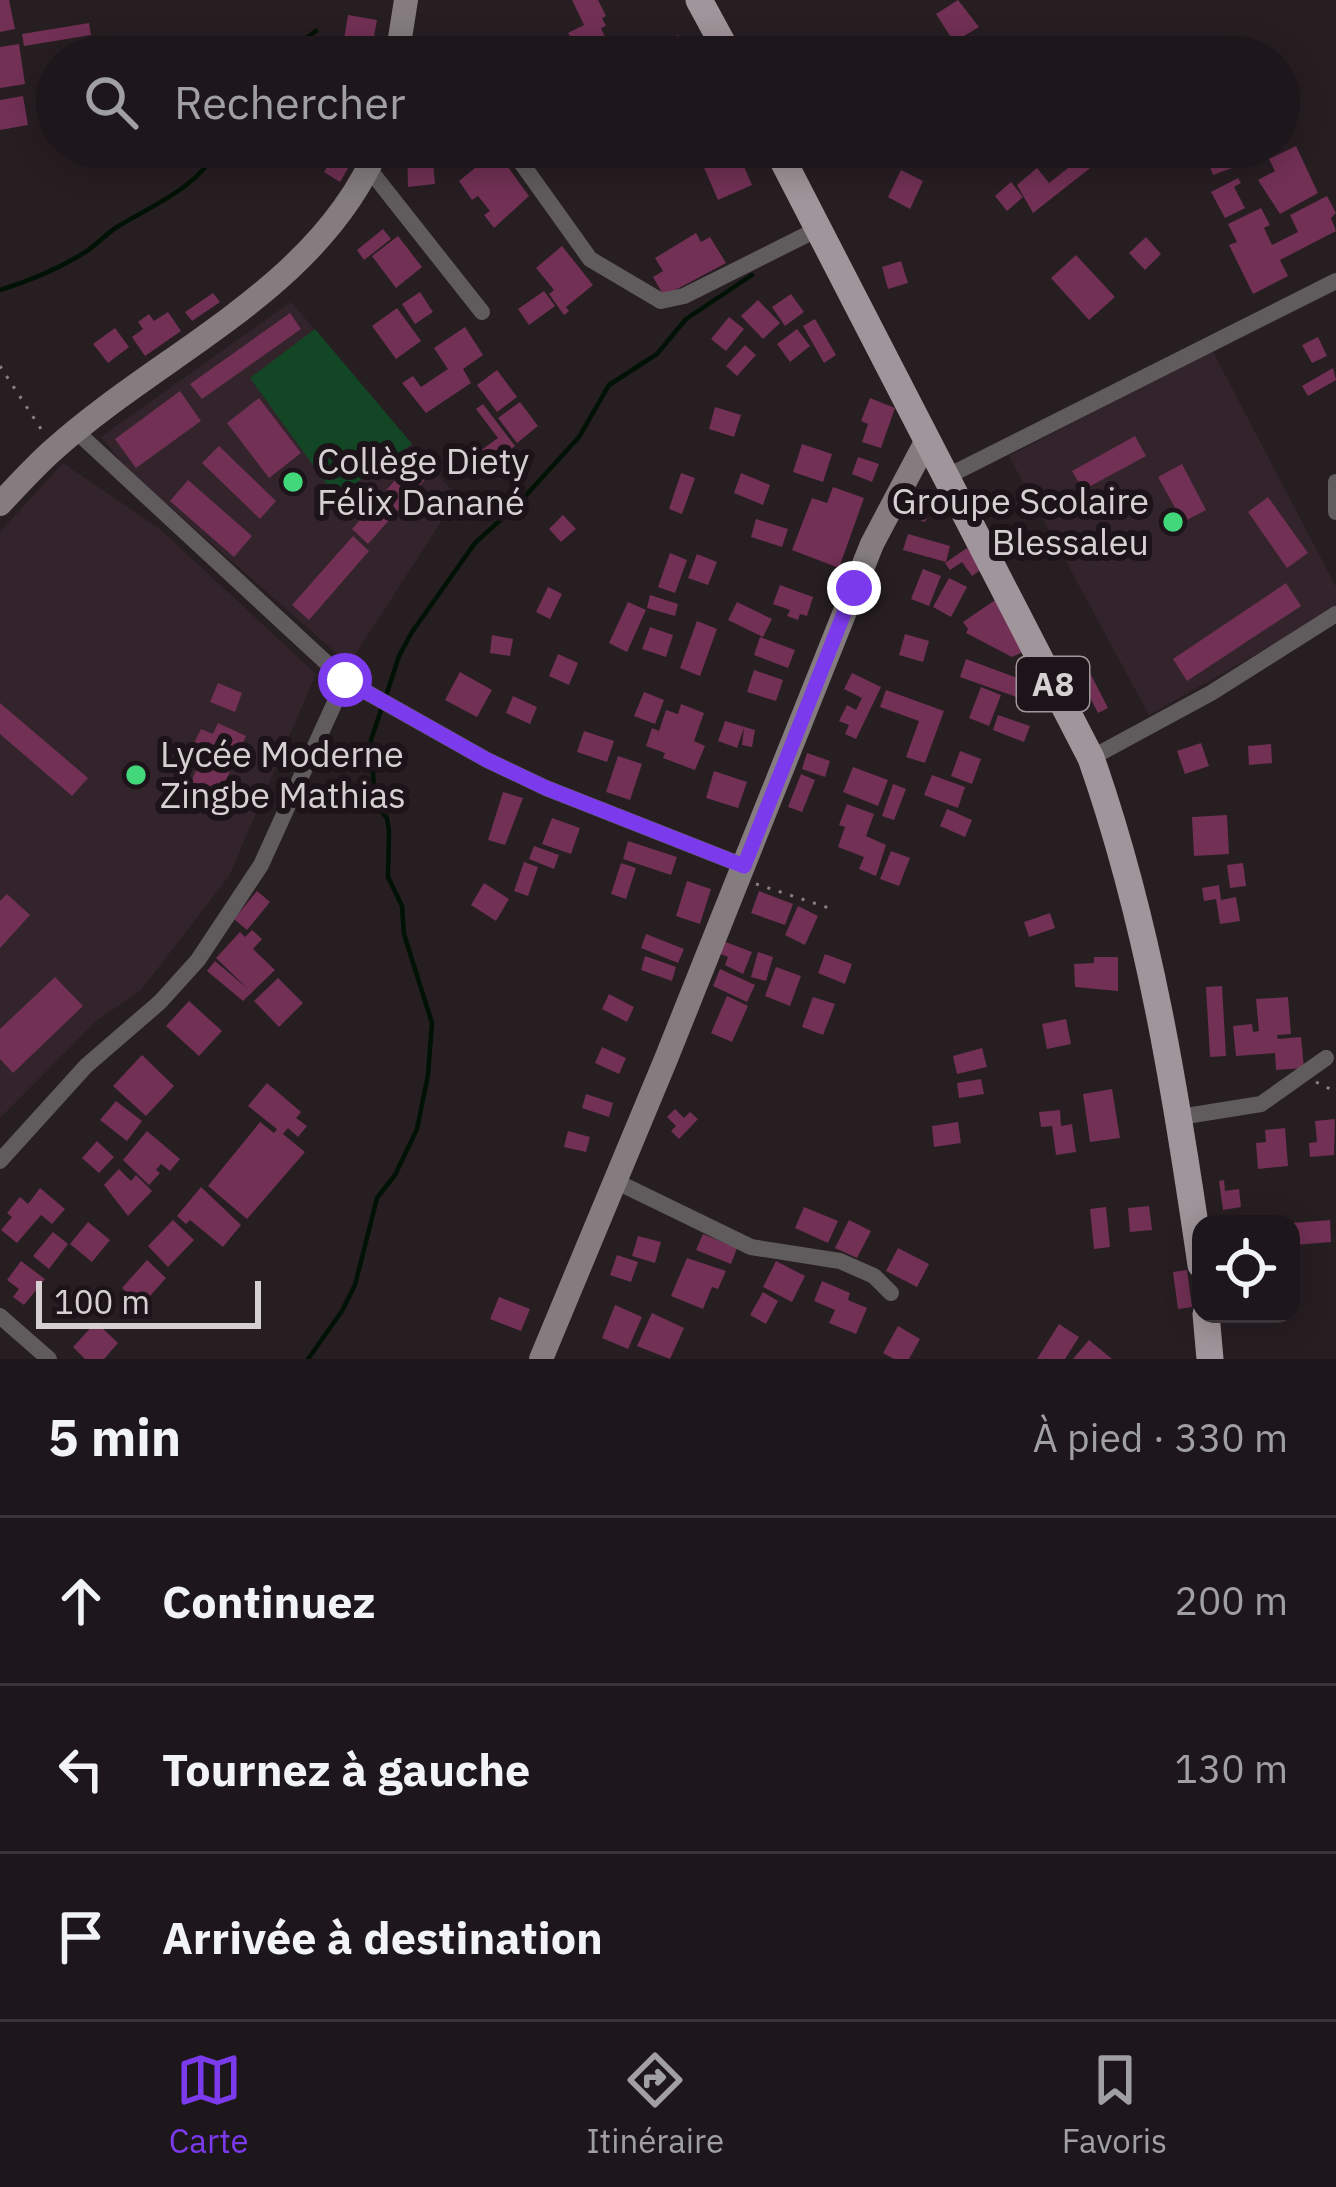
<!DOCTYPE html>
<html lang="fr">
<head>
<meta charset="utf-8">
<style>
  body { margin:0; font-family:"IBM Plex Sans",sans-serif; background:#2a2327; color:#f1f3f6 }
  .controls { position:absolute; right:36px; bottom:36px; display:grid; overflow:hidden; border-radius:24px; box-shadow:0 6px 30px #0003 }
  .controls button { width:108px; height:108px; display:grid; place-items:center; padding:0; border:0; border-bottom:3px solid #3b3539; background:#1d161a; color:#f1f3f6; font:60px sans-serif }
  .scale { position:absolute; left:36px; bottom:30px; width:225px; box-sizing:border-box; padding-left:12px; border:6px solid #d7d0d3; border-top:0; font-size:33px; line-height:42px; white-space:nowrap; color:#d7d0d3; -webkit-text-stroke:9px #1d1419; paint-order:stroke }
  .stop { position:absolute; width:36px; height:36px; margin:-27px; border:9px solid #7c3aed; border-radius:50%; background:#fff }
  .stop.end { background:#7c3aed; border-color:#fff; box-shadow:0 3px 12px #0008 }
  .list { margin:0; padding:0; list-style:none }
  h2 { display:flex; justify-content:space-between; align-items:center; height:156px; margin:0; padding:0 48px; font-size:51px }
  h2 small { font-size:39px; font-weight:400; color:#a09fa2 }
  .list li { display:grid; grid-template-columns:78px 1fr auto; gap:36px; align-items:center; box-sizing:border-box; height:168px; padding:0 48px; border-top:3px solid #3b3539 }
  .list b { display:block; font-size:45px; white-space:nowrap }
  .list em { font-size:39px; font-style:normal; color:#a09fa2 }
  .icon { flex:none; width:66px; height:66px; fill:none; stroke:currentColor; stroke-width:2; stroke-linecap:round; stroke-linejoin:round }
  .map { position:relative; flex:none; width:1336px; height:1359px; overflow:hidden }
  .search { position:absolute; background:#1d161a; box-shadow:0 6px 30px #0003; left:36px; right:36px; top:36px; height:132px; display:flex; align-items:center; gap:30px; box-sizing:border-box; padding:0 42px; border-radius:66px; color:#a09fa2; font-size:45px }
  .sheet { height:660px; background:#1d161a }
  nav { display:flex; justify-content:space-around; align-items:center; box-sizing:border-box; height:168px; border-top:3px solid #3b3539; background:#1d161a; font-size:33px; color:#a09fa2 }
  nav a { display:grid; justify-items:center; gap:6px }
  nav .on { color:#7c3aed }
  .map>svg:first-child { display:block }
</style>
</head>
<body>
<div class="map">
<svg width="1336" height="1359" viewBox="0 0 1336 1359">
  <rect width="100%" height="100%" fill="#271e22"/>
  <g fill="#33242c">
    <polygon points="291,302 457,497 349,664 129,471 101,437"/>
    <polygon points="1212,350 1336,587 1336,609 1149,715 1009,456"/>
    <polygon points="63,463 161,530 316,674 229,876 141,990 96,1021 0,1118 0,532"/>
  </g>
  <polygon fill="#134625" points="315,329 412,444 336,497 250,378"/>
  <g fill="none" stroke-linecap="round" stroke-linejoin="round">
    <g stroke="#001205" stroke-width="4.5">
      <polyline points="280,57 316,31"/>
      <path d="M0 290C32 280 59 269 87 251 97 244 106 234 117 227 155 204 197 188 220 147"/>
      <polyline points="386,696 399,656 412,632 475,543 518,504 579,437 609,385 657,354 686,319 752,275"/>
      <polyline points="308,1359 342,1311 355,1285 377,1198 395,1175 417,1129 428,1075 432,1023 404,934 402,906 388,877 389,831 387,818 376,806 374,789 371,740 382,707"/>
    </g>
  </g>
  <g fill="#713054">
    <polygon points="0,0 9,0 15,29 0,32"/>
    <polygon points="572,0 598,0 606,16 602,18 606,26 601,28 611,51 617,48 621,57 583,57 568,33 584,25"/>
    <polygon points="958,0 979,27 954,42 936,14"/>
    <polygon points="348,15 377,20 370,57 341,57"/>
    <polygon points="89,23 91,35 24,46 22,34"/>
    <polygon points="678,35 687,57 651,57 647,49"/>
    <polygon points="19,44 25,84 0,88 0,47"/>
    <polygon points="23,96 28,125 0,130 0,100"/>
    <polygon points="1296,146 1318,193 1280,214 1258,180 1275,171 1269,159"/>
    <polygon points="339,147 359,149 340,182 324,172"/>
    <polygon points="407,147 438,147 443,151 433,162 435,184 408,187"/>
    <polygon points="1095,147 1102,147 1108,154 1033,213 1017,185 1037,168 1049,183"/>
    <polygon points="1203,147 1237,147 1243,164 1213,175"/>
    <polygon points="736,148 752,185 718,200 702,163"/>
    <polygon points="496,151 529,196 494,228 484,215 490,211 478,196 472,200 459,181"/>
    <polygon points="901,170 923,181 910,209 888,197"/>
    <polygon points="1238,178 1241,183 1234,187 1245,208 1225,218 1211,192"/>
    <polygon points="1011,182 1023,197 1007,211 995,196"/>
    <polygon points="1327,196 1336,213 1331,218 1336,231 1280,260 1288,276 1253,294 1229,245 1237,242 1228,224 1261,208 1270,225 1264,228 1272,245 1298,232 1290,215"/>
    <polygon points="383,229 391,239 364,260 357,250"/>
    <polygon points="696,233 701,242 710,237 726,263 664,296 653,277 663,271 655,258"/>
    <polygon points="398,236 422,267 396,288 372,256"/>
    <polygon points="1146,237 1161,254 1145,270 1129,253"/>
    <polygon points="562,246 593,285 566,307 569,311 564,315 549,294 554,290 536,268"/>
    <polygon points="1076,255 1115,297 1089,320 1051,278"/>
    <polygon points="901,261 908,283 888,289 882,267"/>
    <polygon points="544,291 555,306 529,325 518,309"/>
    <polygon points="420,292 433,312 415,324 402,304"/>
    <polygon points="213,293 220,302 192,321 185,312"/>
    <polygon points="791,294 804,312 785,326 772,307"/>
    <polygon points="758,300 780,323 763,339 741,316"/>
    <polygon points="397,308 421,341 396,359 372,326"/>
    <polygon points="168,312 181,331 145,356 132,337 143,329 138,322 149,314 154,321"/>
    <polygon points="290,313 301,329 202,399 190,384"/>
    <polygon points="729,317 744,329 726,351 711,339"/>
    <polygon points="815,319 836,355 824,363 803,326"/>
    <polygon points="465,327 483,355 463,369 471,383 426,413 402,383 413,376 421,387 448,369 434,348"/>
    <polygon points="115,328 129,347 108,363 93,344"/>
    <polygon points="797,329 810,346 790,362 777,344"/>
    <polygon points="1318,337 1327,356 1312,363 1302,345"/>
    <polygon points="745,345 756,355 737,376 726,366"/>
    <polygon points="1333,368 1336,380 1308,396 1302,386"/>
    <polygon points="497,370 517,397 497,412 477,385"/>
    <polygon points="180,391 201,421 136,468 115,439"/>
    <polygon points="259,398 301,453 269,478 227,423"/>
    <polygon points="870,398 895,408 881,448 862,442 868,424 861,421"/>
    <polygon points="520,402 538,426 517,443 498,418"/>
    <polygon points="483,404 515,446 508,451 506,448 472,472 465,462 498,438 476,409"/>
    <polygon points="715,407 741,415 734,437 709,429"/>
    <polygon points="1135,436 1146,456 1083,490 1072,471"/>
    <polygon points="802,444 832,454 823,482 793,472"/>
    <polygon points="219,446 276,501 260,519 202,463"/>
    <polygon points="858,457 879,464 872,482 852,474"/>
    <polygon points="413,460 429,475 368,544 352,529"/>
    <polygon points="1182,464 1206,510 1183,522 1158,477"/>
    <polygon points="681,473 695,478 682,514 669,509"/>
    <polygon points="741,473 770,485 763,505 734,493"/>
    <polygon points="188,480 252,536 234,557 170,501"/>
    <polygon points="833,487 864,498 839,568 792,550 812,498 827,503"/>
    <polygon points="911,497 932,507 925,522 903,513"/>
    <polygon points="1268,497 1308,553 1287,568 1248,512"/>
    <polygon points="563,515 576,529 561,542 549,529"/>
    <polygon points="756,519 788,529 782,547 751,537"/>
    <polygon points="908,534 950,546 946,562 903,550"/>
    <polygon points="353,536 369,551 309,620 292,605"/>
    <polygon points="967,548 982,569 972,576 962,562 950,570 945,563"/>
    <polygon points="670,553 687,560 675,593 658,587"/>
    <polygon points="697,554 717,562 708,585 688,578"/>
    <polygon points="923,569 941,576 929,606 911,599"/>
    <polygon points="949,578 967,587 951,617 933,607"/>
    <polygon points="1286,583 1301,606 1187,681 1173,659"/>
    <polygon points="780,585 813,597 807,616 800,614 798,620 787,616 790,610 773,604"/>
    <polygon points="548,587 562,594 550,619 536,612"/>
    <polygon points="650,595 678,604 675,616 647,608"/>
    <polygon points="998,598 1025,651 1012,657 966,633 968,629 963,622"/>
    <polygon points="628,602 646,610 627,652 609,643"/>
    <polygon points="737,602 772,619 763,637 728,620"/>
    <polygon points="697,621 717,629 700,676 680,668"/>
    <polygon points="650,627 673,635 666,657 642,649"/>
    <polygon points="905,634 929,641 923,662 899,655"/>
    <polygon points="492,635 513,639 510,656 490,653"/>
    <polygon points="760,637 795,650 788,668 754,655"/>
    <polygon points="558,654 578,663 569,685 549,676"/>
    <polygon points="966,659 1031,683 1025,700 960,677"/>
    <polygon points="754,670 783,680 776,701 747,692"/>
    <polygon points="1089,671 1108,708 1098,713 1079,676"/>
    <polygon points="460,672 492,690 477,717 445,700"/>
    <polygon points="852,673 881,687 856,739 845,734 849,725 839,721 847,705 856,710 862,698 844,689"/>
    <polygon points="218,683 242,693 235,712 210,702"/>
    <polygon points="981,687 1001,695 989,726 969,718"/>
    <polygon points="886,690 944,711 925,763 906,757 919,721 880,707"/>
    <polygon points="644,692 664,700 655,724 634,716"/>
    <polygon points="513,696 537,707 530,724 506,713"/>
    <polygon points="0,703 88,778 72,796 0,734"/>
    <polygon points="681,704 704,713 694,741 705,746 695,770 663,758 665,753 646,746 652,728 659,731 666,710 678,714"/>
    <polygon points="998,715 1030,726 1024,742 993,730"/>
    <polygon points="725,721 755,730 752,747 742,745 744,728 737,748 718,741"/>
    <polygon points="218,723 246,736 211,813 183,800 199,764 187,758 201,729 213,734"/>
    <polygon points="584,731 614,741 607,762 577,752"/>
    <polygon points="1201,743 1209,766 1185,774 1177,751"/>
    <polygon points="1271,744 1272,763 1249,765 1248,746"/>
    <polygon points="960,751 981,759 972,784 951,776"/>
    <polygon points="807,753 830,761 825,777 802,769"/>
    <polygon points="618,756 642,764 630,800 606,792"/>
    <polygon points="853,767 888,780 878,806 843,792"/>
    <polygon points="714,771 747,782 738,808 706,798"/>
    <polygon points="801,774 815,780 802,812 788,807"/>
    <polygon points="932,775 965,787 958,808 924,795"/>
    <polygon points="893,784 906,789 894,820 882,816"/>
    <polygon points="503,792 523,798 505,845 488,840"/>
    <polygon points="847,804 874,814 866,836 886,845 876,876 859,869 864,857 838,847 845,827 839,825"/>
    <polygon points="947,809 972,820 965,837 940,826"/>
    <polygon points="1227,815 1229,854 1194,856 1192,817"/>
    <polygon points="552,818 580,828 571,854 542,844"/>
    <polygon points="628,841 677,857 671,875 623,859"/>
    <polygon points="534,846 559,855 554,869 529,859"/>
    <polygon points="891,851 910,858 899,886 880,879"/>
    <polygon points="524,862 538,867 528,896 514,891"/>
    <polygon points="621,863 636,868 626,899 611,894"/>
    <polygon points="1243,863 1246,886 1230,888 1227,865"/>
    <polygon points="687,881 711,889 700,924 676,916"/>
    <polygon points="484,883 509,899 496,921 471,905"/>
    <polygon points="1219,885 1221,900 1236,897 1240,921 1220,924 1216,899 1204,901 1202,888"/>
    <polygon points="257,891 270,902 247,930 234,919"/>
    <polygon points="759,891 793,904 785,925 751,913"/>
    <polygon points="7,894 30,915 0,948 0,901"/>
    <polygon points="798,906 818,916 805,945 785,935"/>
    <polygon points="1050,913 1055,928 1029,937 1024,922"/>
    <polygon points="252,930 262,939 253,949 275,970 243,1001 207,971 215,961 248,989 216,958 240,932 245,937"/>
    <polygon points="646,934 684,949 678,963 641,948"/>
    <polygon points="723,941 752,952 743,974 725,965 728,957 718,953"/>
    <polygon points="758,952 773,957 766,981 751,977"/>
    <polygon points="825,954 852,964 845,984 818,973"/>
    <polygon points="645,956 676,967 672,981 641,970"/>
    <polygon points="1094,957 1118,957 1118,991 1075,987 1074,964 1094,963"/>
    <polygon points="776,967 801,976 790,1006 765,996"/>
    <polygon points="720,969 755,985 747,1002 713,986"/>
    <polygon points="55,977 83,1006 13,1073 0,1059 0,1029"/>
    <polygon points="278,978 303,1003 279,1027 254,1001"/>
    <polygon points="1222,986 1226,1056 1210,1057 1206,987"/>
    <polygon points="609,994 634,1007 627,1022 602,1009"/>
    <polygon points="727,996 748,1006 732,1042 711,1033"/>
    <polygon points="813,997 835,1004 823,1035 802,1027"/>
    <polygon points="1288,997 1291,1034 1277,1035 1278,1039 1301,1037 1304,1068 1276,1070 1275,1053 1236,1056 1233,1026 1252,1024 1253,1032 1259,1031 1256,999"/>
    <polygon points="189,1001 222,1031 199,1056 166,1026"/>
    <polygon points="1066,1019 1071,1044 1047,1049 1042,1024"/>
    <polygon points="602,1047 626,1058 619,1074 595,1063"/>
    <polygon points="982,1048 987,1067 957,1074 953,1056"/>
    <polygon points="142,1055 174,1086 146,1116 113,1086"/>
    <polygon points="981,1079 984,1094 959,1098 957,1083"/>
    <polygon points="267,1083 301,1112 296,1118 307,1126 298,1137 288,1128 283,1134 305,1152 247,1219 208,1186 260,1122 274,1133 277,1129 248,1106"/>
    <polygon points="1112,1089 1120,1138 1090,1142 1083,1094"/>
    <polygon points="586,1094 613,1103 609,1117 582,1108"/>
    <polygon points="116,1101 142,1121 127,1141 100,1120"/>
    <polygon points="675,1109 684,1118 690,1112 698,1119 679,1139 671,1131 676,1126 667,1117"/>
    <polygon points="1060,1110 1061,1126 1072,1124 1076,1152 1056,1155 1052,1126 1041,1127 1039,1112"/>
    <polygon points="1335,1119 1334,1155 1310,1157 1309,1143 1317,1142 1315,1121"/>
    <polygon points="958,1122 961,1143 934,1147 932,1126"/>
    <polygon points="1285,1128 1288,1166 1258,1169 1256,1143 1266,1142 1265,1130"/>
    <polygon points="147,1131 180,1159 170,1171 161,1164 156,1170 160,1173 149,1185 123,1160"/>
    <polygon points="568,1131 590,1137 586,1152 564,1147"/>
    <polygon points="97,1141 114,1157 99,1173 82,1158"/>
    <polygon points="119,1169 131,1181 136,1175 152,1191 128,1216 104,1185"/>
    <polygon points="1224,1180 1225,1191 1239,1189 1241,1207 1223,1210 1219,1181"/>
    <polygon points="201,1187 241,1225 223,1247 190,1220 186,1224 177,1216"/>
    <polygon points="40,1188 65,1209 52,1224 41,1215 17,1243 1,1230 12,1217 7,1213 20,1197 28,1204"/>
    <polygon points="1149,1206 1152,1230 1130,1232 1128,1208"/>
    <polygon points="804,1207 838,1221 828,1243 795,1228"/>
    <polygon points="1106,1207 1110,1247 1094,1249 1090,1209"/>
    <polygon points="173,1220 194,1240 168,1267 148,1246"/>
    <polygon points="849,1220 871,1231 857,1258 835,1248"/>
    <polygon points="1330,1220 1331,1242 1294,1245 1292,1223"/>
    <polygon points="88,1222 110,1240 92,1262 70,1244"/>
    <polygon points="53,1232 68,1244 49,1269 33,1256"/>
    <polygon points="703,1234 737,1248 731,1264 696,1250"/>
    <polygon points="638,1236 661,1242 655,1263 632,1256"/>
    <polygon points="898,1248 929,1264 917,1287 886,1271"/>
    <polygon points="617,1255 638,1262 631,1282 610,1275"/>
    <polygon points="687,1258 726,1271 718,1289 712,1287 703,1309 671,1296"/>
    <polygon points="147,1260 166,1278 142,1305 122,1288"/>
    <polygon points="21,1261 45,1279 24,1305 13,1297 19,1289 7,1280"/>
    <polygon points="776,1261 805,1276 792,1302 763,1287"/>
    <polygon points="1187,1270 1192,1307 1178,1309 1173,1272"/>
    <polygon points="822,1281 850,1293 848,1300 867,1308 856,1334 829,1323 835,1310 814,1301"/>
    <polygon points="763,1292 778,1301 766,1324 750,1315"/>
    <polygon points="499,1297 530,1309 521,1331 490,1319"/>
    <polygon points="615,1305 642,1317 628,1349 602,1338"/>
    <polygon points="652,1313 684,1328 670,1359 637,1346"/>
    <polygon points="96,1322 118,1343 104,1359 85,1359 73,1347"/>
    <polygon points="1059,1324 1079,1337 1065,1359 1037,1359"/>
    <polygon points="898,1326 920,1339 909,1359 894,1359 883,1353"/>
    <polygon points="1089,1340 1112,1359 1073,1359"/>
  </g>
  <g fill="none" stroke-linecap="round" stroke-linejoin="round">
    <g stroke="#888083" stroke-width="3" stroke-dasharray="3 9" stroke-linecap="butt">
      <polyline points="0,366 43,432"/>
      <polyline points="756,884 829,908"/>
      <polyline points="1316,1082 1336,1092"/>
    </g>
    <g stroke="#605b5d" stroke-width="16">
      <polyline points="510,147 590,259 661,301 684,296 818,229"/>
      <polyline points="369,169 482,312"/>
      <polyline points="78,433 345,680 487,760 546,788 744,866"/>
      <polyline points="946,477 1336,281"/>
      <polyline points="1336,482 1336,512"/>
      <polyline points="1091,758 1211,693 1336,614"/>
      <polyline points="1180,1117 1261,1104 1326,1058"/>
      <polyline points="0,1161 86,1066 160,1002 198,960 261,865 345,680"/>
      <polyline points="613,1180 751,1247 840,1261 874,1276 891,1293"/>
      <polyline points="0,1316 49,1359"/>
    </g>
    <g stroke="#847c7f" stroke-width="24">
      <polyline points="397,57 406,0"/>
      <path d="M0 504C17 486 33 468 52 451 160 353 319 289 378 147"/>
      <polyline points="541,1359 666,1059 872,544 927,440"/>
    </g>
    <g stroke="#a0959a" stroke-width="27">
      <polyline points="699,0 730,57"/>
      <path d="M776 147 1091 758C1149 923 1176 1093 1201 1265"/>
      <polyline points="1206,1314 1210,1359"/>
    </g>
  </g>
  <g fill="none" stroke-linecap="round" stroke-linejoin="round">
    <polyline stroke="#7c3aed" stroke-width="15" points="345,680 487,760 546,788 744,866 854,588"/>
  </g>
  <g fill="#42d77b" stroke="#1d1419" stroke-width="4.5">
    <circle cx="293" cy="482" r="12"/>
    <circle cx="1173" cy="522" r="12"/>
    <circle cx="136" cy="775" r="12"/>
  </g>
  <g text-anchor="middle" stroke-width="12" stroke-linejoin="round" paint-order="stroke">
    <rect fill="#1d1419" stroke="#9f989b" stroke-width="3" x="1017" y="657" width="72" height="54" rx="9"/>
    <g font-size="33" font-weight="bold" fill="#d7d0d3">
      <text x="1053" y="696">A8</text>
    </g>
    <g font-size="36" fill="#d7d0d3" stroke="#1d1419" text-anchor="start">
      <text x="317" y="474">Collège Diety<tspan x="317" dy="41">Félix Danané</tspan></text>
      <text x="1149" y="514" text-anchor="end">Groupe Scolaire<tspan x="1149" dy="41">Blessaleu</tspan></text>
      <text x="160" y="767">Lycée Moderne<tspan x="160" dy="41">Zingbe Mathias</tspan></text>
    </g>
  </g>
</svg>
<div class="controls">
<button><svg class="icon" aria-label="locate" viewBox="0 0 24 24"><circle cx="12" cy="12" r="6"/><path d="M12 2v4M12 18v4M2 12h4M18 12h4"/></svg></button>
</div>
<div class="scale">100 m</div>
<div class="stop" style="left:345px;top:680px"></div>
<div class="stop end" style="left:854px;top:588px"></div>
<div class="search"><svg class="icon" aria-label="search" viewBox="0 0 24 24"><circle cx="10" cy="10" r="6"/><path d="M15 15l6 6"/></svg>Rechercher</div>
</div>
<section class="sheet">
<h2>5 min<small>À pied · 330 m</small></h2>
<ul class="list">
<li><svg class="icon" aria-label="ahead" viewBox="0 0 24 24"><path d="M12 20V5M6 11l6-6 6 6"/></svg><div><b>Continuez</b></div><em>200 m</em></li>
<li><svg class="icon" aria-label="left" viewBox="0 0 24 24"><path d="M17 20v-9H6M10 6l-5 5 5 5"/></svg><div><b>Tournez à gauche</b></div><em>130 m</em></li>
<li><svg class="icon" aria-label="arrive" viewBox="0 0 24 24"><path d="M6 21V4h12l-3 4 3 4H6"/></svg><div><b>Arrivée à destination</b></div></li>
</ul>
</section>
<nav>
<a class="on"><svg class="icon" aria-label="map" viewBox="0 0 24 24"><path d="M3 6l6-2 6 2 6-2v14l-6 2-6-2-6 2zM9 4v14M15 6v14"/></svg>Carte</a>
<a><svg class="icon" aria-label="directions" viewBox="0 0 24 24"><path d="M12 3l9 9-9 9-9-9zM9 14v-3h6M13 9l2 2-2 2"/></svg>Itinéraire</a>
<a><svg class="icon" aria-label="saved" viewBox="0 0 24 24"><path d="M7 4h10v16l-5-4-5 4z"/></svg>Favoris</a>
</nav>
</body>
</html>
